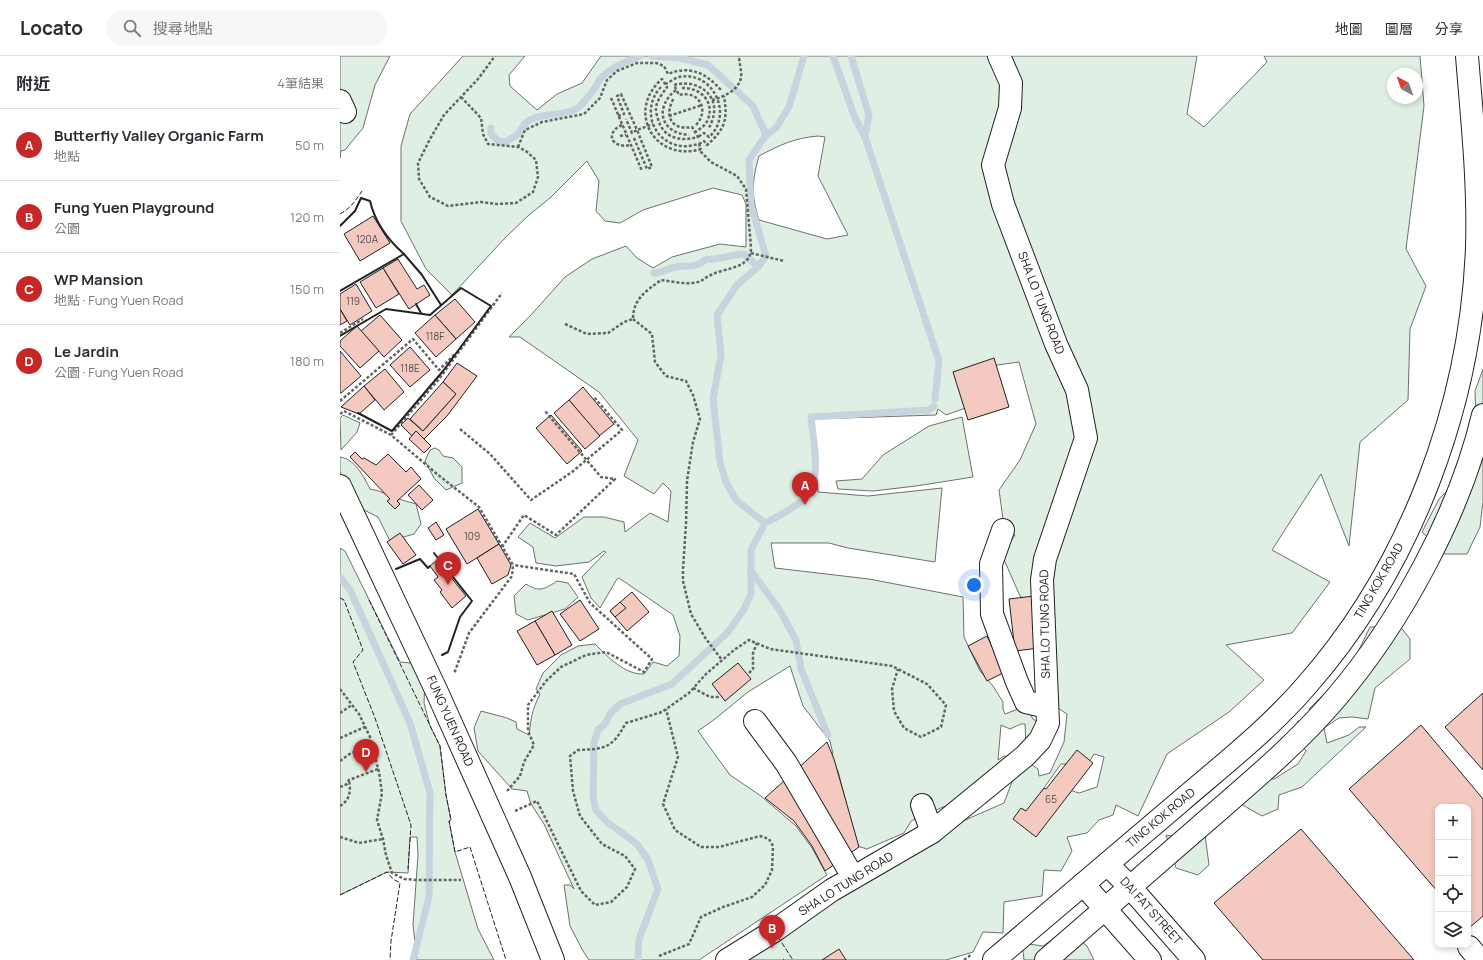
<!DOCTYPE html>
<html lang="zh-TW">
<head>
<meta charset="utf-8">
<style>
  body { margin:0; font-family:Manrope,"Noto Sans TC",sans-serif; background:#f7f7f7; color:#2b2b33 }
  .controls { position:absolute; right:12px; bottom:12px; display:grid; overflow:hidden; border-radius:8px; box-shadow:0 2px 6px #0003 }
  .controls button { width:36px; height:36px; display:grid; place-items:center; padding:0; border:0; border-bottom:1px solid #e1e1e2; background:#fff; color:#2b2b33; font:20px sans-serif }
  .compass { position:absolute; left:1047px; top:12px; width:36px; height:36px; border-radius:50%; background:#fff; box-shadow:0 2px 6px #0003; rotate:319deg }
  .you { position:absolute; left:634px; top:529px; width:14px; height:14px; margin:-10px; border:3px solid #fff; border-radius:50%; background:#1a73e8; box-shadow:0 0 0 6px #1a73e833 }
  .badge { display:grid; place-items:center; width:26px; height:26px; border-radius:50%; background:#c62828; color:#fff; font-size:13px; font-weight:700 }
  .pin { position:absolute; translate:-50% -33px; filter:drop-shadow(0 1px 2px #0008) }
  .pin::after { content:''; position:absolute; top:21px; width:14px; height:12px; background:inherit; clip-path:polygon(0 0,100% 0,50% 100%) }
  .list { margin:0; padding:0; list-style:none }
  h2 { display:flex; justify-content:space-between; align-items:center; height:52px; margin:0; padding:0 16px; font-size:17px }
  h2 small { font-size:13px; font-weight:400; color:#7c7c81 }
  .list li { display:grid; grid-template-columns:26px 1fr auto; gap:12px; align-items:center; box-sizing:border-box; height:72px; padding:0 16px; border-top:1px solid #e1e1e2 }
  .list b { display:block; font-size:15px; white-space:nowrap }
  .list p { margin:0; font-size:13px; white-space:nowrap; color:#7c7c81 }
  .list em { font-size:13px; font-style:normal; color:#7c7c81 }
  .icon { flex:none; width:22px; height:22px; fill:none; stroke:currentColor; stroke-width:2; stroke-linecap:round; stroke-linejoin:round }
  .map { position:relative; flex:none; width:1143px; height:904px; overflow:hidden }
  header { display:flex; align-items:center; gap:24px; box-sizing:border-box; height:56px; padding:0 20px; background:#fff; border-bottom:1px solid #e1e1e2 }
  header strong { font-size:19px }
  nav { display:flex; gap:22px; margin-inline-start:auto; font-size:14px }
  .search { width:280px; height:36px; background:#f7f7f7; display:flex; align-items:center; gap:10px; box-sizing:border-box; padding:0 14px; border-radius:16px; color:#7c7c81; font-size:15px }
  main { display:flex }
  aside { flex:1; background:#fff }
  .map>svg:first-child { display:block }
</style>
</head>
<body>
<header>
<strong>Locato</strong>
<div class="search"><svg class="icon" aria-label="search" viewBox="0 0 24 24"><circle cx="10" cy="10" r="6"/><path d="M15 15l6 6"/></svg>搜尋地點</div>
<nav><a>地圖</a><a>圖層</a><a>分享</a></nav>
</header>
<main>
<aside>
<h2>附近<small>4筆結果</small></h2>
<ul class="list">
<li><span class="badge">A</span><div><b>Butterfly Valley Organic Farm</b><p>地點</p></div><em>50 m</em></li>
<li><span class="badge">B</span><div><b>Fung Yuen Playground</b><p>公園</p></div><em>120 m</em></li>
<li><span class="badge">C</span><div><b>WP Mansion</b><p>地點 · Fung Yuen Road</p></div><em>150 m</em></li>
<li><span class="badge">D</span><div><b>Le Jardin</b><p>公園 · Fung Yuen Road</p></div><em>180 m</em></li>
</ul>
</aside>
<div class="map">
<svg width="1143" height="904" viewBox="0 0 1143 904">
  <rect width="100%" height="100%" fill="#fff"/>
  <g fill="#e0efe3" stroke="#6f6f6f" fill-rule="evenodd">
    <polygon points="0,0 50,0 35,29 23,72 5,94 1,95 0,102"/>
    <path d="M123 0H185L169 19 170 30 197 54 217 38 242 27 261 0H857L847 58 864 71 927 6 924 0H1080L1084 50 1066 193 1086 230 1070 273 1068 344 1020 386 1009 490 981 418 932 494 990 526 952 577 886 589 924 624 889 656 827 698 798 760 776 749 773 759 759 764 747 777 727 781 732 795 721 815 704 814 702 840 664 846 663 877 643 876 633 896 606 904H399L577 778 623 765 664 747 675 718 618 747 603 751 571 765 564 777 527 793 517 790 498 715 494 708 492 698H493L490 685 463 650 450 610 408 636 375 663 358 675 390 719 421 740 456 770 472 792 487 819 359 904H249L243 895 230 870 224 829H230L234 833 204 768 191 748 187 735 172 733 138 695 134 672 141 655 167 662 176 666 177 673 189 679C191 662 192 654 200 638L196 633 203 617 221 599 238 590 255 588C268 601 285 619 304 618L313 606 327 610 339 600 340 580 333 559 279 522 277 523 260 552 251 542 242 521 266 496 264 495 249 506 216 510 196 507 193 491 178 481 190 467 215 482 244 461H264L284 466 285 476 310 457 328 466 331 435 323 427 314 438 284 420 298 384 259 336 180 281H169L191 259 225 221 252 203 286 190 297 202 313 212 332 201 380 188 406 191V148L402 139 373 132 303 154 280 167 265 165 256 155 259 125 247 105 210 142 189 159 166 181 112 239 86 213 61 165V90L70 58ZM1053 18H1077V42H1053ZM478 80 485 81 478 120 508 179 487 183 419 164C411 139 412 125 419 100 440 89 454 82 478 80ZM679 306 696 368 680 404 659 434 663 463 675 479 662 499 680 540 700 555 710 647 727 658 724 686 710 717 699 720 698 713 688 706 664 700 658 704 661 669 670 673 681 668H685L686 692 703 670 693 663 686 650 665 658 663 653V646L653 630 640 615 624 581 623 541 529 523 435 512 431 487H489L508 492 595 506 602 432 528 440 478 436 474 363 596 359 598 353 606 359 634 349 643 311ZM754 698 764 701 757 731 739 737 720 731 701 736 721 708H748Z"/>
    <polygon points="1143,313 1143,446 1140,471 1127,498 1105,498 1082,476 1099,443 1117,425 1136,365 1135,335"/>
    <polygon points="3,359 20,367 17,376 1,394 0,362"/>
    <polygon points="622,361 633,421 576,430 533,435 498,433 496,425 522,423 543,399 589,370"/>
    <polygon points="95,392 99,394 103,400 113,402 122,411 122,427 106,434 94,422 85,405 90,394"/>
    <path d="M0 401C15 403 24 421 30 433L39 435 55 442 76 448 81 468 74 478 50 485 38 461 18 451 0 416Z"/>
    <polygon points="0,492 5,495 60,606 71,607 85,621 84,647 90,670 100,690 106,739 111,764 109,765 115,796 138,873 154,904 77,904 73,869 78,799 77,781 70,781 68,817 47,816 0,839"/>
    <path d="M217 525 228 527 238 541 225 553 188 564 176 558 174 540 186 528C199 536 204 534 217 525Z"/>
    <polygon points="1060,570 1070,583 1070,603 1035,632 1028,663 1012,661 999,662 984,672 987,687 1009,679 1019,671 1026,671 962,731 939,739 938,753 922,760 899,747 910,720 934,723 958,708 966,695 956,681 958,665 980,667 969,653 987,635 1012,631 1020,620 1018,596 1030,571"/>
    <polygon points="826,779 838,781 865,779 869,809 858,819 836,812"/>
    <polygon points="727,873 747,890 754,904 684,904 682,887 703,890"/>
  </g>
  <g fill="none" stroke-linecap="round" stroke-linejoin="round">
    <g stroke="#c7d3dd" stroke-width="7">
      <polyline points="312,0 340,2 368,9 413,50 426,79"/>
      <polyline points="464,0 449,51 436,72 426,79 409,104 411,149 426,200 418,211 397,229 377,259 381,299 373,343 380,406 386,426 396,444 425,467 411,494 411,515 439,553 456,584 461,613 488,679"/>
      <polyline points="493,0 515,62 525,81"/>
      <polyline points="511,0 529,59 525,81 599,305 595,343"/>
      <path d="M151 72V78L158 85 166 86C170 83 176 80 179 77 182 73 183 68 188 65 202 56 221 61 236 53 240 51 251 38 254 33 257 30 258 26 260 23 271 11 285 6 300 0"/>
      <path d="M314 217C322 217 328 212 336 211 346 209 358 212 366 203 379 205 391 198 404 198L418 211"/>
      <path d="M425 467C434 463 464 446 469 438 481 420 473 382 471 361L589 354 594 350"/>
      <polyline points="0,521 10,534 70,667 90,737 89,841 73,904"/>
      <polyline points="298,904 299,883 318,833 308,804 297,788 267,766 256,754 253,741 254,687 258,674 265,668 270,658 280,648 332,628 388,576 404,553 411,538 411,515"/>
    </g>
  </g>
  <g fill="#f3c9c0" stroke="#222">
    <polygon points="33,160 50,187 20,205 4,178"/>
    <polygon points="58,203 77,233 84,229 90,239 69,253 43,212"/>
    <polygon points="43,212 59,238 36,252 20,226"/>
    <polygon points="16,228 32,255 10,269 0,253 0,238"/>
    <polygon points="115,243 135,266 116,283 95,259"/>
    <polygon points="0,253 7,265 0,269"/>
    <polygon points="40,259 62,284 44,301 21,275"/>
    <polygon points="95,259 116,283 96,301 75,277"/>
    <polygon points="17,270 39,295 20,312 0,290 0,285"/>
    <polygon points="70,291 90,314 70,331 50,309"/>
    <polygon points="0,295 21,320 1,337 0,337"/>
    <polygon points="654,302 669,351 628,364 613,316"/>
    <polygon points="117,307 137,320 107,360 84,383 76,375 72,380 61,369 68,362 83,375 116,338 103,326"/>
    <polygon points="45,313 64,336 44,354 24,330"/>
    <polygon points="103,326 116,338 83,375 70,363"/>
    <polygon points="24,330 35,344 19,358 1,351"/>
    <polygon points="243,331 274,368 259,380 229,344"/>
    <polygon points="229,344 260,380 245,393 214,357"/>
    <polygon points="211,359 242,395 227,408 196,372"/>
    <polygon points="76,375 91,390 84,397 69,383"/>
    <polygon points="15,396 22,403 24,402 36,409 48,398 66,416 71,411 81,423 57,445 60,448 55,453 47,445 50,443 10,401"/>
    <polygon points="79,429 93,444 82,454 68,439"/>
    <polygon points="138,453 159,488 127,508 106,473"/>
    <polygon points="96,466 104,479 96,484 88,472"/>
    <polygon points="60,477 76,499 63,508 47,486"/>
    <polygon points="159,488 171,509 168,519 152,528 137,502"/>
    <polygon points="97,504 126,540 112,552 100,536 102,534 94,524 98,521 90,510"/>
    <polygon points="292,536 309,556 287,575 270,555"/>
    <polygon points="694,540 699,592 675,595 669,543"/>
    <polygon points="240,544 259,573 240,585 220,558"/>
    <polygon points="280,546 286,552 275,561 270,555"/>
    <polygon points="212,555 232,589 215,599 195,565"/>
    <polygon points="195,565 215,599 197,609 177,575"/>
    <polygon points="647,580 665,616 647,625 628,590"/>
    <polygon points="398,607 411,623 385,645 372,628"/>
    <polygon points="1143,637 1143,714 1105,671"/>
    <polygon points="1081,669 1143,743 1143,860 1129,872 1128,871 1128,751 1098,751 1098,836 1009,733"/>
    <polygon points="487,686 494,703 519,791 485,815 472,790 454,765 425,742"/>
    <polygon points="737,694 753,707 696,781 673,763 681,752 686,755 704,732 706,733"/>
    <polygon points="961,773 1074,904 923,904 874,847"/>
    <polygon points="499,893 506,904 482,904"/>
  </g>
  <g fill="none" stroke-linecap="round" stroke-linejoin="round">
    <defs>
      <g id="minor">
        <polyline points="0,45 5,56"/>
        <polyline points="0,430 97,636 180,821 213,904"/>
        <polyline points="663,474 651,508 652,558 677,626 686,646 707,651"/>
        <polyline points="415,665 446,707 513,821"/>
        <polyline points="582,749 592,776"/>
        <polyline points="767,808 790,831 854,904"/>
        <polyline points="743,828 810,904"/>
        <polyline points="1129,891 1140,904"/>
        <polyline points="387,904 434,875 492,834 592,776 685,700 700,684 708,667 702,524 705,503 746,382 737,334 716,288 663,148 653,109 670,52 671,27 659,0"/>
      </g>
      <g id="major">
        <path d="M654 904C716 851 779 798 841 745 884 708 929 673 966 630 1071 511 1131 349 1137 191 1139 127 1132 63 1127 0"/>
        <path d="M706 904C756 861 807 816 857 773 905 731 954 691 995 643 1060 567 1120 457 1143 359"/>
      </g>
    </defs>
    <use href="#minor" stroke="#222" stroke-width="24"/>
    <use href="#major" stroke="#222" stroke-width="24"/>
    <g stroke="#646464" stroke-width="2.5" stroke-dasharray="3 2" stroke-linecap="butt">
      <path d="M325 28C330 26 335 22 339 21 373 14 394 59 369 81L364 77 358 81"/>
      <path d="M321 31C301 52 312 86 341 90 347 91 353 89 359 88L361 93"/>
      <path d="M342 32C359 31 375 45 368 63 366 69 360 73 355 76"/>
      <path d="M336 34C314 51 320 77 349 79"/>
      <polyline points="121,41 141,62 143,78 148,88 178,91 186,95 196,104 198,121 193,136 176,147 157,148 141,146 108,150 90,141 79,123 78,107 90,83 104,59 138,23 155,0"/>
      <polyline points="271,42 302,115"/>
      <path d="M372 44C383 41 398 35 401 22 402 16 399 6 399 0"/>
      <polyline points="278,60 284,58 277,40 281,38 297,74 292,77 286,63"/>
      <polyline points="329,60 362,49"/>
      <path d="M282 69C264 77 272 93 290 89"/>
      <path d="M356 69C370 54 359 34 339 39L334 29C351 24 371 32 374 50 375 58 372 66 369 72"/>
      <polyline points="280,80 286,79"/>
      <polyline points="294,82 307,113 312,111 297,74 313,68"/>
      <path d="M359 88 364 85 367 89C385 73 388 64 384 40"/>
      <path d="M178 91 185 74 202 66 244 58 260 42 267 24 277 15 297 7H316L324 10 328 18C350 9 366 17 381 34"/>
      <polyline points="411,197 444,205"/>
      <polyline points="293,263 312,278 315,306 326,320 346,325 353,339 360,363 353,386 347,425 346,468 343,513 343,525 351,558 366,583 382,604"/>
      <path d="M225 268 247 278 268 277 284 266 293 263C293 243 306 235 321 224 330 225 342 228 352 227 363 226 362 223 371 219 386 211 412 213 411 191L406 133 397 120 371 106 361 96V93C315 107 285 55 322 23L327 31C323 37 316 45 316 53 316 56 317 60 318 63 323 82 340 86 358 81L352 71C330 75 324 58 334 42"/>
      <polyline points="0,277 23,263"/>
      <polyline points="0,345 73,283 99,314 116,297"/>
      <polyline points="0,358 4,355 51,379 97,418 139,451 173,509 172,520 129,577 114,618"/>
      <polyline points="120,373 150,398 191,444 232,416 282,374 254,341"/>
      <polyline points="51,379 99,323 162,237"/>
      <polyline points="162,491 184,459 216,479 275,423 261,421 205,355"/>
      <polyline points="409,617 413,613 413,597 417,587"/>
      <polyline points="353,632 370,641 378,641 379,640"/>
      <polyline points="0,633 19,658 30,681 39,716 42,737 37,764 43,783 46,799 52,817 64,823 77,824 121,824"/>
      <polyline points="0,657 12,649"/>
      <polyline points="0,682 25,671"/>
      <polyline points="0,705 11,697 32,691"/>
      <polyline points="0,731 7,728 9,724 38,713"/>
      <polyline points="167,735 180,720 184,706 194,689 188,675 188,649 206,625 221,611 246,599 266,596 304,616 312,603 250,547 234,518 173,509"/>
      <path d="M0 750C10 744 11 735 9 724"/>
      <path d="M175 755 197 745 241 835 255 849 271 846 287 831 295 813 285 800 262 788 240 760 233 735 230 700 238 694C266 693 272 692 286 667L322 656 349 637 366 618 394 594 409 584 430 593 552 610 587 628 606 649 601 671 581 681 564 672 554 655 552 633 558 613"/>
      <polyline points="0,781 19,787 43,783"/>
      <polyline points="319,900 349,888 361,861 383,851 412,841 425,829 432,814 433,790 429,783 420,780 379,791 361,791 335,774 323,748 338,701 326,653"/>
      <polyline points="443,904 444,904"/>
      <polyline points="624,904 632,898"/>
    </g>
    <use href="#minor" stroke="#fff" stroke-width="22"/>
    <use href="#major" stroke="#fff" stroke-width="22"/>
    <g stroke="#222" stroke-width="1" stroke-dasharray="5 2" stroke-linecap="butt">
      <path d="M0 158C10 153 16 144 22 135"/>
      <polyline points="0,542 4,544 23,594 13,606 35,662 71,769 68,813"/>
      <polyline points="29,544 100,690 106,739 111,764 109,765 115,796 130,791 166,904"/>
      <polyline points="0,839 47,816 53,823 60,827 51,885 50,904"/>
      <polyline points="438,881 453,904"/>
    </g>
    <g stroke="#222" stroke-width="2">
      <path d="M0 170 15 155 21 142 30 145C35 166 48 184 64 198L0 235"/>
      <polyline points="64,198 82,219 101,249"/>
      <polyline points="76,248 81,257"/>
      <polyline points="0,280 46,253 90,259 121,232 151,250 103,315 52,375 18,357"/>
      <polyline points="94,497 132,545 120,561 108,596 102,599"/>
      <polyline points="56,513 80,503 88,512 90,510"/>
    </g>
  </g>
  <g text-anchor="middle" stroke-width="3" stroke-linejoin="round" paint-order="stroke">
    <g font-size="10" fill="#564c4a">
      <text x="27" y="187">120A</text>
      <text x="13" y="249">119</text>
      <text x="95" y="284">118F</text>
      <text x="70" y="316">118E</text>
      <text x="132" y="484">109</text>
      <text x="711" y="747">65</text>
    </g>
    <g font-size="12" fill="#222" stroke="#fff">
      <text transform="translate(701 247) rotate(69)" y="4">SHA LO TUNG ROAD</text>
      <text transform="translate(1039 525) rotate(-60)" y="4">TING KOK ROAD</text>
      <text transform="translate(705 568) rotate(-91)" y="4">SHA LO TUNG ROAD</text>
      <text transform="translate(110 665) rotate(66)" y="4">FUNG YUEN ROAD</text>
      <text transform="translate(821 762) rotate(-40)" y="4">TING KOK ROAD</text>
      <text transform="translate(506 828) rotate(-32)" y="4">SHA LO TUNG ROAD</text>
      <text transform="translate(811 855) rotate(48)" y="4">DAI FAT STREET</text>
    </g>
  </g>
</svg>
<div class="controls">
<button>+</button>
<button>−</button>
<button><svg class="icon" aria-label="locate" viewBox="0 0 24 24"><circle cx="12" cy="12" r="6"/><path d="M12 2v4M12 18v4M2 12h4M18 12h4"/></svg></button>
<button><svg class="icon" aria-label="layers" viewBox="0 0 24 24"><path d="M12 4l9 5-9 5-9-5zM3 14l9 5 9-5"/></svg></button>
</div>
<svg class="compass" viewBox="-18 -18 36 36"><path d="M0-13l5 13h-10z" fill="#e53935"/><path d="M0 13l5-13h-10z" fill="#7c7c81"/></svg>
<div class="you"></div>
<div class="pin badge" style="left:465px;top:449px">A</div>
<div class="pin badge" style="left:432px;top:892px">B</div>
<div class="pin badge" style="left:108px;top:529px">C</div>
<div class="pin badge" style="left:26px;top:716px">D</div>
</div>
</main>
</body>
</html>
